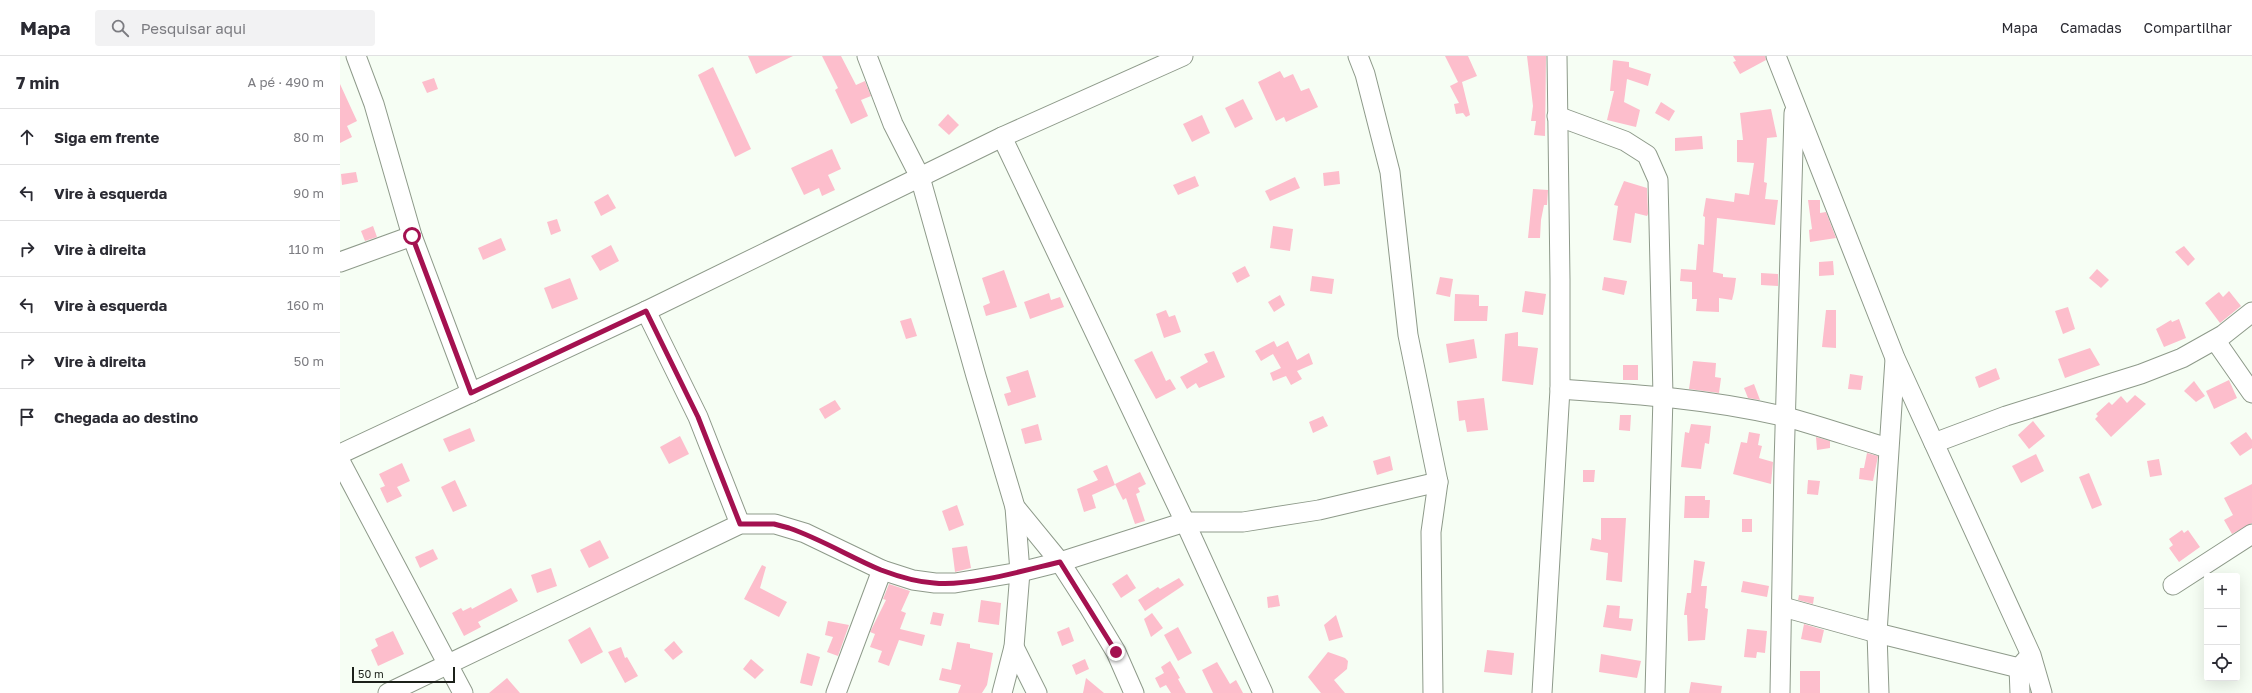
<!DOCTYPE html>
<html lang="pt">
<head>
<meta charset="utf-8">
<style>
  body { margin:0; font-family:"Golos Text",sans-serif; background:#f2f2f3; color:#2b2b33 }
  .controls { position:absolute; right:12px; bottom:12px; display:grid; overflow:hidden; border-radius:4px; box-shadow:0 4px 16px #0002 }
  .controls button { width:36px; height:36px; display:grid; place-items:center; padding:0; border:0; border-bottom:1px solid #e1e1e2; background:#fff; color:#2b2b33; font:20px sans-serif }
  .scale { position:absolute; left:12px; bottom:10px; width:103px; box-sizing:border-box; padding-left:4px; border:2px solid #1c211a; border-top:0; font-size:11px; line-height:14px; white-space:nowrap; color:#1c211a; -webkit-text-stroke:3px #f6fef4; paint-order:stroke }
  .stop { position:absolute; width:12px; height:12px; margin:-9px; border:3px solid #a41150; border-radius:50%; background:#fff }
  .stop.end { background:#a41150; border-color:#fff; box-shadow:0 1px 4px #0008 }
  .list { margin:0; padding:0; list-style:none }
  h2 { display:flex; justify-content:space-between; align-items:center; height:52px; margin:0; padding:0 16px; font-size:17px }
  h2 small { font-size:13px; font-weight:400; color:#7c7c81 }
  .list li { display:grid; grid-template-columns:26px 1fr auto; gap:12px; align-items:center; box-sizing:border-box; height:56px; padding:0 16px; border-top:1px solid #e1e1e2 }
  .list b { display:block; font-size:15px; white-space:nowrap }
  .list em { font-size:13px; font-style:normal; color:#7c7c81 }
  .icon { flex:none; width:22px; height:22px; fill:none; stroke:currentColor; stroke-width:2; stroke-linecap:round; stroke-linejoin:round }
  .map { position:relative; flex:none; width:1912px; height:637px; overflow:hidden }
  header { display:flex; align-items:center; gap:24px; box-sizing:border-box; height:56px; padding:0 20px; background:#fff; border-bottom:1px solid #e1e1e2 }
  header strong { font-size:19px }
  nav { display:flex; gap:22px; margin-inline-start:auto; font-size:14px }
  .search { width:280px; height:36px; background:#f2f2f3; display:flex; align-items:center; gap:10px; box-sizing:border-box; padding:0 14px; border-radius:4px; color:#7c7c81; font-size:15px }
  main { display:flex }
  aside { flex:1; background:#fff }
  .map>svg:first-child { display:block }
</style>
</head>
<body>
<header>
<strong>Mapa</strong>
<div class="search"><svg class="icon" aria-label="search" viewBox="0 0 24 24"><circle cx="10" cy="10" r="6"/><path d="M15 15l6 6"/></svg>Pesquisar aqui</div>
<nav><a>Mapa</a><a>Camadas</a><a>Compartilhar</a></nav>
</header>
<main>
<aside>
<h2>7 min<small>A pé · 490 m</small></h2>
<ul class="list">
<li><svg class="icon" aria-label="ahead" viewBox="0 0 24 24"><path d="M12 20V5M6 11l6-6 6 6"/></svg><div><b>Siga em frente</b></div><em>80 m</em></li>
<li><svg class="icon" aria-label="left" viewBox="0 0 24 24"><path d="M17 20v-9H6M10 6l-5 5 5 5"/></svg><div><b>Vire à esquerda</b></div><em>90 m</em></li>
<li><svg class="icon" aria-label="right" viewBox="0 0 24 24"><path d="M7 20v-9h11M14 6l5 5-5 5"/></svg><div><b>Vire à direita</b></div><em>110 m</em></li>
<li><svg class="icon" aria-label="left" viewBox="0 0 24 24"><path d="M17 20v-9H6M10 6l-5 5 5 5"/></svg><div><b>Vire à esquerda</b></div><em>160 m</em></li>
<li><svg class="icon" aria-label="right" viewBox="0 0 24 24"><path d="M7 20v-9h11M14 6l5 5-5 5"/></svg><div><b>Vire à direita</b></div><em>50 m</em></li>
<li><svg class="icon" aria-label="arrive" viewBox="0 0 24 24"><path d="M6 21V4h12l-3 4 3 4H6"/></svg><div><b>Chegada ao destino</b></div></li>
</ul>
</aside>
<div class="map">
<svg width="1912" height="637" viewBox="0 0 1912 637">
  <rect width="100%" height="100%" fill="#f6fef4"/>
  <g fill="#fdbecc">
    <polygon points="408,0 453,0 416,18"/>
    <polygon points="482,0 501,0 516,29 525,25 531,40 521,44 528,60 511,68 495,34 498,32"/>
    <polygon points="1105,0 1128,0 1137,20 1122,26 1130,59 1126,61 1123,57 1116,58 1114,48 1119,47 1110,30 1118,26"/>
    <polygon points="1187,0 1206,0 1205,80 1194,79 1196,65 1191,65 1193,50"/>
    <polygon points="1393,0 1425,0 1426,4 1400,18 1393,6 1396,5"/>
    <polygon points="1273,4 1289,6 1289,11 1311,18 1308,30 1287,23 1284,46 1300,54 1296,71 1267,64 1274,35 1270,35"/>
    <polygon points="373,11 411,93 395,101 358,19"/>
    <polygon points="940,15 944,22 953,18 961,35 969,32 978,51 946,66 944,61 936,65 918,26"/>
    <polygon points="94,22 98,33 87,37 82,26"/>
    <polygon points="0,28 17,65 7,70 12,81 0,87"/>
    <polygon points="903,43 913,63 895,72 885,52"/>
    <polygon points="1321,46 1335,55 1329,65 1315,57"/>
    <polygon points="1431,53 1437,81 1427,82 1424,126 1427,127 1425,143 1438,144 1435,169 1377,162 1373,216 1383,218 1383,221 1396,222 1394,236 1392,244 1379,242 1379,256 1356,255 1357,243 1352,243 1352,226 1340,225 1341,213 1356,214 1358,188 1364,189 1365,161 1363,160 1366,142 1394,146 1395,137 1409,139 1414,107 1397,106 1397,84 1403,84 1400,57"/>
    <polygon points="608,58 619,69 609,79 598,69"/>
    <polygon points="862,59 870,77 852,86 843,68"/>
    <polygon points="1362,80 1363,93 1335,95 1335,82"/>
    <polygon points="492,93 501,113 488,119 495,134 482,140 479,132 464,139 451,112"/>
    <polygon points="999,115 1000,128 984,130 983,117"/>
    <polygon points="16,116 18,126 2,129 1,118"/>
    <polygon points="855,120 859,130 838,139 833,129"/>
    <polygon points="955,121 960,132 930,145 925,135"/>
    <polygon points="1284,125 1307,132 1308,158 1307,160 1295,157 1291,187 1273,184 1278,150 1274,149"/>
    <polygon points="1193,133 1208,134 1207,149 1204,149 1201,164 1200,182 1188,182"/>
    <polygon points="268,138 276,152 261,160 254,146"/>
    <polygon points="1468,144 1480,144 1480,157 1486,156 1496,182 1470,186 1469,174 1472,173"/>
    <polygon points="217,163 221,175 211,179 207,166"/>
    <polygon points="33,170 37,181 25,185 21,175"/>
    <polygon points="933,170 953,173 950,195 930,192"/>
    <polygon points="161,182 166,194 143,204 138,192"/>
    <polygon points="271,189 279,205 260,215 251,200"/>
    <polygon points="1844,190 1855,203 1848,210 1835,196"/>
    <polygon points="1493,205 1494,219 1479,220 1479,206"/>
    <polygon points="905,210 910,220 897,227 892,217"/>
    <polygon points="1757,213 1769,224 1761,232 1749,222"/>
    <polygon points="664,214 677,251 646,260 643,250 650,247 642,222"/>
    <polygon points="1421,217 1438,218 1438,230 1421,229"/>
    <polygon points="972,220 994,223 992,238 970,235"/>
    <polygon points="1100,221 1113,223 1110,241 1096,238"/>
    <polygon points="1264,221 1287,225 1284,239 1262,234"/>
    <polygon points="230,222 238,243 212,253 204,232"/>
    <polygon points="1185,235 1206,238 1203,259 1182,256"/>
    <polygon points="1889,235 1901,250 1880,267 1865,247 1879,236 1883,241"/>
    <polygon points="709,237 711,244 720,241 724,251 690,263 684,246"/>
    <polygon points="1115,238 1139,239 1139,250 1148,250 1147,265 1114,265"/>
    <polygon points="940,239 945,249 934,256 928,246"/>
    <polygon points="1728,251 1735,273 1723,278 1715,255"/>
    <polygon points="826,254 829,261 835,259 841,276 824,282 816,258"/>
    <polygon points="1486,254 1496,254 1496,292 1482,291"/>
    <polygon points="571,262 577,280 566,283 560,265"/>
    <polygon points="1839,263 1846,282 1824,291 1816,273 1831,264 1832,266"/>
    <polygon points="1178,276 1178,290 1198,292 1193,329 1162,325 1165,278"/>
    <polygon points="1134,283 1137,302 1109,307 1106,288"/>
    <polygon points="934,285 937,291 948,285 957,304 969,297 973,308 957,315 962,323 951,329 946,320 933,325 930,317 941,312 933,298 921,305 915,295"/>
    <polygon points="1750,292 1760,309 1725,322 1718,303"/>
    <polygon points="812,295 826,325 830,323 836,333 816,343 794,304"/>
    <polygon points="874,295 885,321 859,332 856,327 847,333 840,321 868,306 864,298"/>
    <polygon points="1353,305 1376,307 1375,321 1381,322 1379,337 1349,333"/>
    <rect x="1283" y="309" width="15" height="15"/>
    <polygon points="1656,312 1660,323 1639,332 1635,321"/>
    <polygon points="688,314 696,341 668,350 664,338 671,336 666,321"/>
    <polygon points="1510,318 1523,320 1521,334 1508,333"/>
    <polygon points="1889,324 1897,342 1874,353 1866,335"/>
    <polygon points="1854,325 1865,340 1856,346 1844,335"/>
    <polygon points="1414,328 1420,344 1408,342 1404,332"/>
    <polygon points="1795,339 1806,348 1771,381 1755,363 1758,360 1756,358 1769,346 1772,349 1781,340 1787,347"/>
    <polygon points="1144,342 1148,374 1127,376 1125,364 1119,365 1117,345"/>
    <polygon points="495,344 501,353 485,363 479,353"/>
    <polygon points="1280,359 1291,359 1290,375 1279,374"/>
    <polygon points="983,360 988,370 973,377 969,366"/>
    <polygon points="1693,365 1705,380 1689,393 1678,379"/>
    <polygon points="698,368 702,384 685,388 681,373"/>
    <polygon points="1351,368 1371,370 1369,388 1365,387 1361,413 1341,411 1345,376 1349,377"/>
    <polygon points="130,372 135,385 109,396 103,383"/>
    <polygon points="1409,376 1420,378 1418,389 1422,390 1419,402 1433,406 1431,428 1393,418 1401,386 1407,387"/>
    <polygon points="1906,376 1912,384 1912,392 1900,400 1890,387"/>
    <polygon points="340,380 349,398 329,408 320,391"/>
    <polygon points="1476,381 1490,385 1490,392 1477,394"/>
    <polygon points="1527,397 1538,400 1533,425 1519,423 1520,412 1524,412"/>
    <polygon points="1696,398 1704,415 1681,427 1672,410"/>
    <polygon points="1050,400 1053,414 1037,419 1033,405"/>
    <polygon points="1819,403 1822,419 1810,421 1807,405"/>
    <polygon points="62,407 70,425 57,431 62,440 47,447 40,432 45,430 39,418"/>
    <polygon points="767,409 775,429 752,439 756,452 744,456 737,433 758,424 753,415"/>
    <polygon points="1243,414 1255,414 1254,426 1243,426"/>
    <polygon points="800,416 806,428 798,432 800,436 796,438 805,465 795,468 786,442 783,444 775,428"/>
    <polygon points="1749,417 1762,449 1752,453 1739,421"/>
    <polygon points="115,424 127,450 113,456 101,431"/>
    <polygon points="1468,424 1480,425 1478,439 1467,438"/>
    <polygon points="1912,428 1912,467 1892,478 1884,464 1893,459 1884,442"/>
    <polygon points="1345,440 1365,440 1365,444 1370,444 1369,462 1344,462"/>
    <polygon points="617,449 624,469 609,475 602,455"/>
    <polygon points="1261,462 1286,462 1282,526 1266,524 1268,497 1250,494 1252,482 1261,484"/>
    <rect x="1402" y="463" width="10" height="13"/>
    <polygon points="1842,474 1844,477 1848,474 1860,491 1839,506 1829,492 1833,489 1829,483"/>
    <polygon points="260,484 269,502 249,512 240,494"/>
    <polygon points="627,490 631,512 615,516 612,492"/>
    <polygon points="93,493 98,503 80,512 75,501"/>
    <polygon points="1354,504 1365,506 1361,530 1367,530 1365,552 1368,553 1365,584 1348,585 1347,559 1344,559 1347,537 1351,537"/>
    <polygon points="422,509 426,511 420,532 447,546 439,561 404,543"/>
    <polygon points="211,512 217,530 197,537 191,519"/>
    <polygon points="787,518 796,532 781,542 772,528"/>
    <polygon points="839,522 844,529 805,555 798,544 818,531 820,533"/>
    <polygon points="1403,525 1429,530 1427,541 1401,536"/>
    <polygon points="549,528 570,535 561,555 566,557 560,573 585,579 582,590 559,584 549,610 538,606 542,595 530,591 535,578 530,576 546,544 543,543"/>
    <polygon points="171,532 178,545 138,566 141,571 124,580 112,557 121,552 123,555 131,551 132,553"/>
    <polygon points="938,539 940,550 928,552 927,541"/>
    <polygon points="1459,539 1474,541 1473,548 1458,544"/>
    <polygon points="641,544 661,547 659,569 638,566"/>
    <polygon points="1267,549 1280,550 1279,562 1293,563 1291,575 1263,571"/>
    <polygon points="593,556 604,558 601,570 590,568"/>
    <polygon points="812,557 823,572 811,581 804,563"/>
    <polygon points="996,559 1003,581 989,585 984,569"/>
    <polygon points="488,565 509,569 498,600 487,596 493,581 485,579"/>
    <polygon points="1464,568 1484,574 1481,587 1461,583"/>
    <polygon points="250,571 263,596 241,608 228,584"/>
    <polygon points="729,571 734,585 722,590 717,576"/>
    <polygon points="838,571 852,597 838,605 824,579"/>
    <polygon points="1407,573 1427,575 1425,597 1417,596 1416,602 1404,601"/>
    <polygon points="53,575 64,598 38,610 31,594 38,590 35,583"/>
    <polygon points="334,585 343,596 333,604 324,594"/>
    <polygon points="617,586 630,588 630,592 653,597 647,629 642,637 618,637 621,629 599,624 602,612 611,614"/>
    <polygon points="281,591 285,602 287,601 298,620 285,627 268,596"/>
    <polygon points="1147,594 1174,597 1172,619 1144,616"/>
    <polygon points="988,596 1005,602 1008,605 1007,613 994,624 1005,637 981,637 968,621"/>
    <polygon points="467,597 480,601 472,630 460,627"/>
    <polygon points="1261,598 1301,605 1297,622 1259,616"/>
    <polygon points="411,603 424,614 415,623 403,613"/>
    <polygon points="745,603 749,613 736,619 732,609"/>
    <polygon points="830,605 840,622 838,623 846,637 831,637 826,629 820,632 815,622 824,617 821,611"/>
    <polygon points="877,606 890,628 896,624 903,637 873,637 862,614"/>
    <rect x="1460" y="615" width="20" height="22"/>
    <polygon points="167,622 180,637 149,637"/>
    <polygon points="746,622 764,637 743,637"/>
    <polygon points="1351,626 1382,630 1381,637 1349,637"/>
  </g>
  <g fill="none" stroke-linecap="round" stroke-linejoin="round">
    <defs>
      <g id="minor">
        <polyline points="16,0 34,48 72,180 131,337"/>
        <polyline points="527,0 553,68 580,121 636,320 675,451 720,506 749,551 776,596 794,637"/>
        <polyline points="1018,0 1025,18 1050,116 1068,279 1098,426 1091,476 1093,637"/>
        <polyline points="1436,0 1555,302 1691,599 1702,637"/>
        <polyline points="1217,60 1285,85 1307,99 1318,124 1323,340 1315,637"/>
        <polyline points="662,81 845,466 923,637"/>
        <polyline points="0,206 72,180"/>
        <polyline points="306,255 358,361 400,468"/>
        <polyline points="1875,284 1912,337"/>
        <path d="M1220 333C1295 338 1372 343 1446 361 1480 370 1514 382 1548 392"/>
        <polyline points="1594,387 1666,360 1801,318 1842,302 1883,279 1912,256"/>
        <polyline points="0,398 306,255 662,81 843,0"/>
        <polyline points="0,405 123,637"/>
        <polyline points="1833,529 1912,478"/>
        <polyline points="1443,551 1537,577 1679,612"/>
        <polyline points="674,591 697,637"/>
        <polyline points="48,637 400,468 435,468 465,477 542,514 573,524 595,527 615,527 680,516 720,506 845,466 903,466 979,454 1098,426"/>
        <polyline points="496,637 542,514"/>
        <polyline points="662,637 674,591 680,516 675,451"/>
        <polyline points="1202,637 1220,333 1220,223 1217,0"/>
        <polyline points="1440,637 1444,409 1454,57"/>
        <polyline points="1539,637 1537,577 1555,303"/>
        <polyline points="1680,637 1679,612 1687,603"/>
      </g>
    </defs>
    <use href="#minor" stroke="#8e9a8a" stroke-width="21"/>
    <use href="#minor" stroke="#fff" stroke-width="19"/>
  </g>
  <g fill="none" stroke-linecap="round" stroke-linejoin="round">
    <path stroke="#a41150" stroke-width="5" d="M72 180 131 337 306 255 358 361 400 468H434L449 472C481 483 510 501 541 514 557 520 576 526 594 527 627 531 686 514 720 506L776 596"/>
  </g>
</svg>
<div class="controls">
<button>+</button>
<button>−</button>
<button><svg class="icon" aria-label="locate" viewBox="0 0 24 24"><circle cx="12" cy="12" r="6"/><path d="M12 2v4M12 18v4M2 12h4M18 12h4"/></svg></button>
</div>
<div class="scale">50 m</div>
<div class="stop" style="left:72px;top:180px"></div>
<div class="stop end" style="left:776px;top:596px"></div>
</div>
</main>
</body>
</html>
